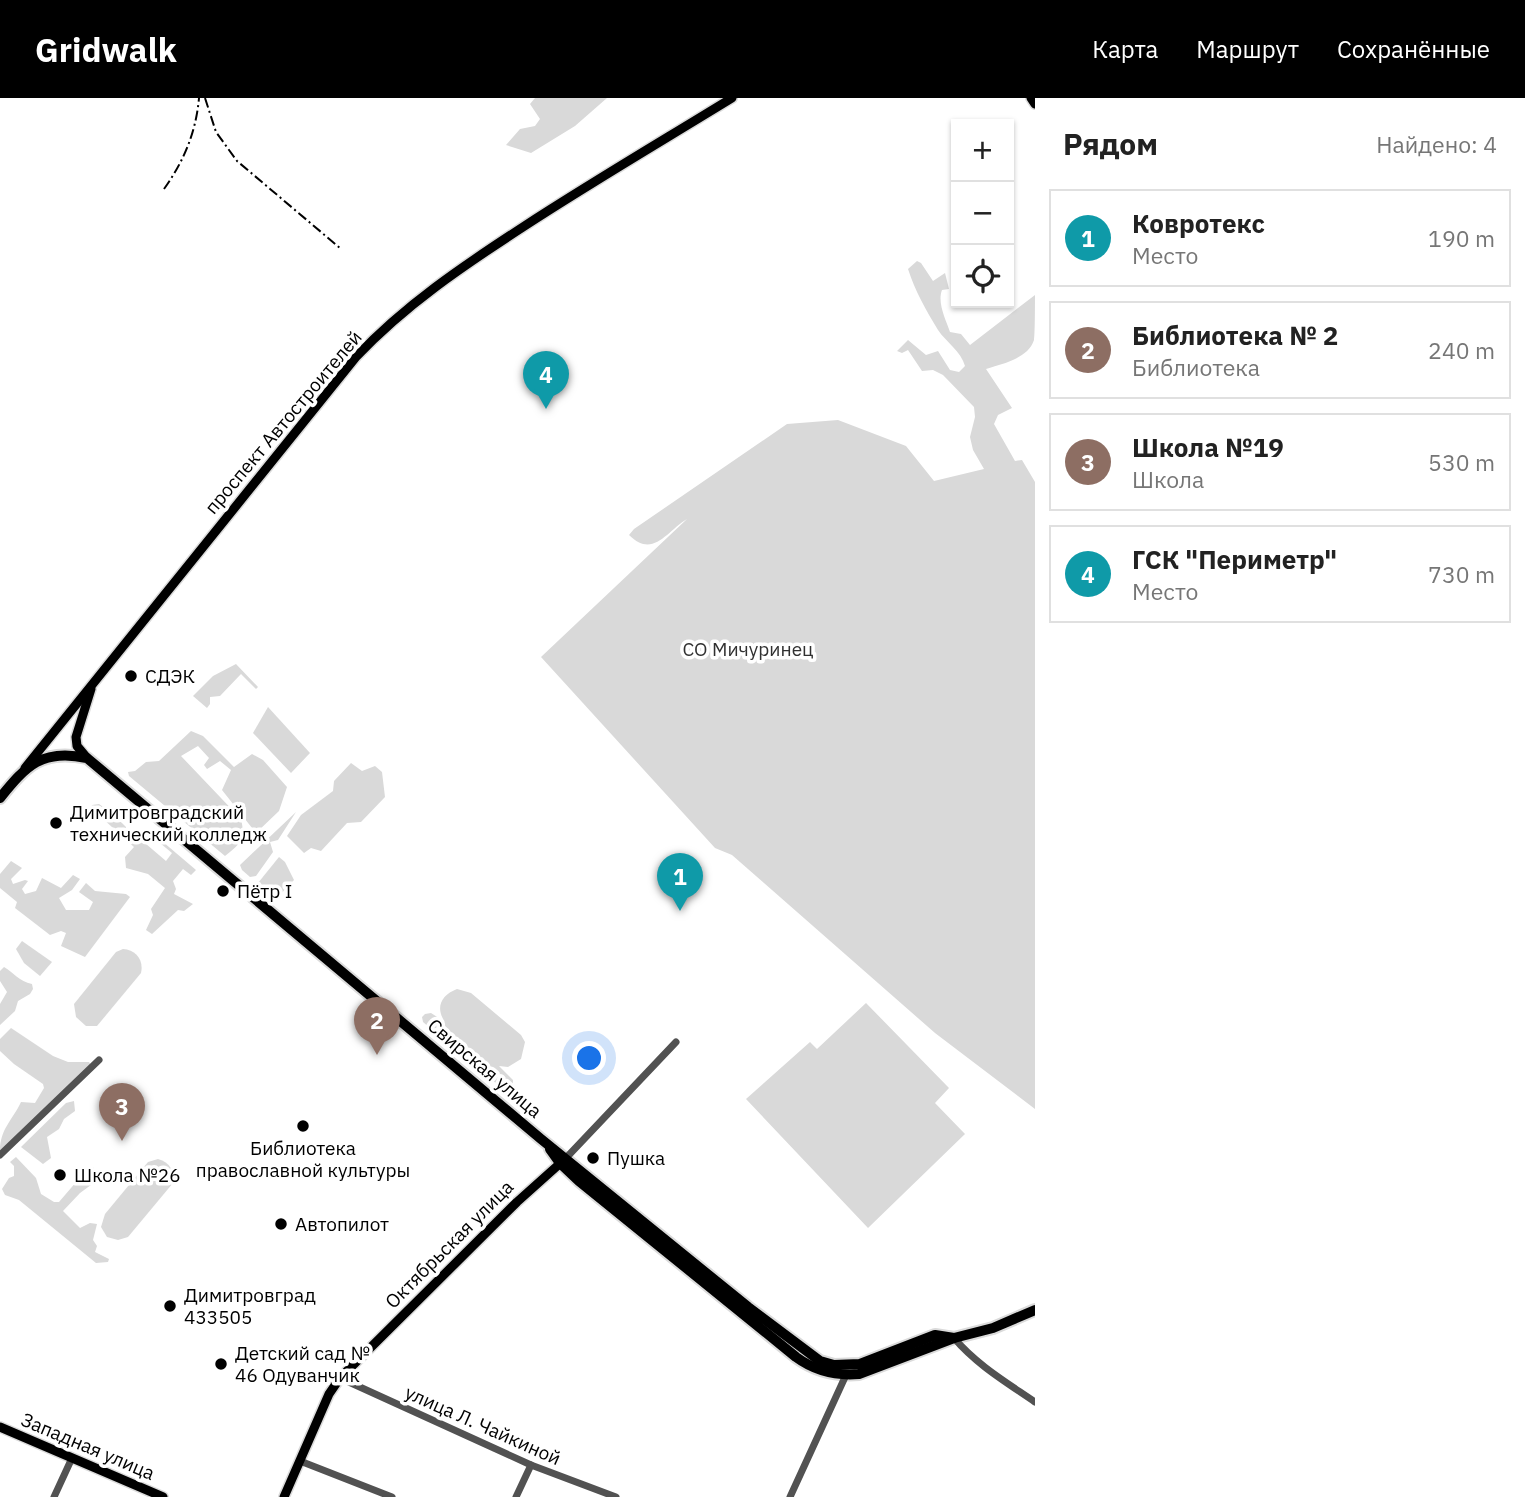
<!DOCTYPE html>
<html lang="ru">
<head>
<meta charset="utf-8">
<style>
  body { margin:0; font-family:"IBM Plex Sans",sans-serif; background:#f6f6f6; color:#222 }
  .controls { position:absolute; right:21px; top:21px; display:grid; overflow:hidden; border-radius:0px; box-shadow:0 2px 5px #0004 }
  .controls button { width:63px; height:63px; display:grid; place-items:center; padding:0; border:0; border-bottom:2px solid #e0e0e0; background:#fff; color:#222; font:35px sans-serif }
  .you { position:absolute; left:590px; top:961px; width:24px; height:24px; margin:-18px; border:5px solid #fff; border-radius:50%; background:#1a73e8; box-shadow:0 0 0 10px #1a73e833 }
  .badge { display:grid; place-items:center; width:46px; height:46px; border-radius:50%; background:#000; color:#fff; font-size:23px; font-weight:700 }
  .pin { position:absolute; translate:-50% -58px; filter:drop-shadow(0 2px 4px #0008) }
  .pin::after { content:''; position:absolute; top:37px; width:24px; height:21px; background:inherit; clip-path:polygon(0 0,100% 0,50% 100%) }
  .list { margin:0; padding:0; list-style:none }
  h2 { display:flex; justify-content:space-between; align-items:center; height:91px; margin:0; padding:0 28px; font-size:30px }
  h2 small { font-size:23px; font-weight:400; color:#767676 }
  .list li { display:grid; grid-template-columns:46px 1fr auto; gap:21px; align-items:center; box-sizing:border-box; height:98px; margin:0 14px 14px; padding:0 14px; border:2px solid #e0e0e0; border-radius:0px }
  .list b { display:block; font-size:26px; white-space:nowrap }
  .list p { margin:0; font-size:23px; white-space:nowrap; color:#767676 }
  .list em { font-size:23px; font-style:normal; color:#767676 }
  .icon { flex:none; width:38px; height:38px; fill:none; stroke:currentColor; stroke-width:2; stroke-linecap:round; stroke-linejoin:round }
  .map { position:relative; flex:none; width:1035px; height:1399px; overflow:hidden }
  header { display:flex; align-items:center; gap:42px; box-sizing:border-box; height:98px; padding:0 35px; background:#000; color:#fff }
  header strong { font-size:33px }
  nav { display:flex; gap:38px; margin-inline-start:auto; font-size:24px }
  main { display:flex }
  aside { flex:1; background:#fff }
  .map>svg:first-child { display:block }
</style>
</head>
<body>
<header>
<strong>Gridwalk</strong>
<nav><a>Карта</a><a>Маршрут</a><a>Сохранённые</a></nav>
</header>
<main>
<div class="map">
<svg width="1035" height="1399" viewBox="0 0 1035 1399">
  <rect width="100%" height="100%" fill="#fff"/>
  <g fill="#d9d9d9">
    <polygon points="535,0 607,0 575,28 531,55 506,47 520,31 535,28 540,21 530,6"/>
    <path d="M917 163 921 165 933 183 945 175 949 191 942 192C937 205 946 222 950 234L961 236 970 247 1035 197C1035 206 1035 236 1034 242 1028 261 1001 266 986 271L1012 310 998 317 994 326 1015 363 1022 362 1035 384V1011L935 935 732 757 715 750 541 559 687 421C667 433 653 461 629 437L634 431 787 326 838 322 906 348 934 383 984 371 973 352 970 339 975 319 974 309 943 277 933 272 922 273 908 252 902 255 897 253 908 242 926 257 938 253 950 272 959 274 965 268C961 253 946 244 938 232 926 212 915 193 908 171Z"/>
    <polygon points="236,566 258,589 256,591 241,576 220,598 210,599 210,606 207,610 193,598 213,578"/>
    <polygon points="268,609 310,655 291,675 253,635"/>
    <path d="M191 633 203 638 234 669 252 656 263 662 287 689 279 713 256 735 222 692 231 672 220 663 207 671 204 667 209 660 198 648 181 658 241 721C246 742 240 746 225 758L129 678 128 674 135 673 146 664 159 663Z"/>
    <polygon points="351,665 362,673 375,668 382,674 385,699 361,724 347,725 321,753 311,750 304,755 287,738 301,717 333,693 334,683"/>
    <polygon points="99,706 106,711 112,723 121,724 126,729 124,737 130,742 139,740 166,763 172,755 154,740 156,738 196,772 191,777 183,771 173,783 176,791 174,796 193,806 184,813 178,812 152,836 146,832 153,817 151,811 165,790 148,776 126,770 125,759 134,749 91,710 92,707"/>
    <polygon points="296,714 278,742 270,744 273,754 256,778 250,779 242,772 240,767"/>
    <polygon points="279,759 285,764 294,782 276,801 258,785"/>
    <polygon points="11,763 22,770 11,781 13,786 25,782 28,783 22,791 25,796 36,793 42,780 61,790 73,777 80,781 72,792 59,800 66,812 89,812 93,804 79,794 86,785 95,793 126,796 130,799 85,859 61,848 66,835 61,833 50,837 15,810 17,804 0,790 0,776"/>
    <polygon points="22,843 52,864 40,878 24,865 16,851"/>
    <path d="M123 851C136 852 144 862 141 875L97 928H86L76 919 74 906 116 854Z"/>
    <path d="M4 869C14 875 19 883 32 886L33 891 30 896 18 903 15 913 0 927V906L7 894 0 883V873Z"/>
    <path d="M457 891 471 895 521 937 525 944 521 961 508 969 499 968 513 982V987L510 991 492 983 423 924 422 919 425 916 431 915 445 924C435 910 441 897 457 891Z"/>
    <polygon points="866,905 949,990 935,1005 965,1036 868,1130 746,1001 810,944 817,951"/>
    <path d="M11 930 53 958 68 964H89L91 967 0 1053C0 1031 12 1023 21 1004L35 1005 44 990 43 986 14 966 0 953V941Z"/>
    <polygon points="74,1003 75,1013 64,1021 59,1031 47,1039 51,1060 43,1066 21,1049 66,1005"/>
    <polygon points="16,1059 36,1080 41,1096 54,1104 59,1104 89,1069 93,1069 97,1077 95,1084 80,1095 63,1113 80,1130 90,1125 97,1126 93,1142 97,1148 95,1154 109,1161 108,1164 96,1165 19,1102 5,1097 2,1091 9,1080 14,1078 14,1068 10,1064"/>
    <path d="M158 1061C170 1064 175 1074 173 1085L128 1139 118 1142 107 1139 101 1129 105 1116 148 1064Z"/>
  </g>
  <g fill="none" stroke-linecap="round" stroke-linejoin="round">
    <defs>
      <g id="major">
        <polyline points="1031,0 1035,6"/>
        <polyline points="87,660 77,648 76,639 91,591"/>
        <path d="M25 670 356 259C405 207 463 168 523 129 592 84 662 43 732 0"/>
        <polyline points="0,1329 163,1399"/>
        <polyline points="284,1399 329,1296 340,1280 517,1104 565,1061"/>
      </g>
      <g id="highway">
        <path d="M0 700C26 668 42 650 87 660L541 1041 748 1209 820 1263 834 1267 860 1266 935 1237 954 1240"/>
        <path d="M550 1051 560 1065 579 1083 796 1259C815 1273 835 1278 859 1276L954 1240 993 1230 1035 1212"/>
      </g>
    </defs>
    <use href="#major" stroke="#dbdbdb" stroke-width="12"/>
    <use href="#highway" stroke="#dbdbdb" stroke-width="14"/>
    <g stroke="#525252" stroke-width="7">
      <polyline points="0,1057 99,962"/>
      <polyline points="566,1060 676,944"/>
      <path d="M954 1240C977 1267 1006 1284 1035 1304"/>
      <polyline points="340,1280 531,1367 616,1399"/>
      <polyline points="300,1363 392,1399"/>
      <polyline points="54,1399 72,1360"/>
      <polyline points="516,1399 531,1367"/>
      <polyline points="790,1399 846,1277"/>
    </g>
    <use href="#major" stroke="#000" stroke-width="9"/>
    <use href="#highway" stroke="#000" stroke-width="10"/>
    <g stroke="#000" stroke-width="2" stroke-dasharray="10 3.5 2 3.5" stroke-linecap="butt">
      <polyline points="205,0 216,34 237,63 340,150"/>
      <path d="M164 91C184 63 196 34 199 0"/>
    </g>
  </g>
  <g fill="#000" stroke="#fff" stroke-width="2.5">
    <circle cx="131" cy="578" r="7"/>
    <circle cx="56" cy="725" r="7"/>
    <circle cx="223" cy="793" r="7"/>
    <circle cx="303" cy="1028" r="7"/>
    <circle cx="593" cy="1060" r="7"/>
    <circle cx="60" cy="1077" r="7"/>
    <circle cx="281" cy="1126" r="7"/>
    <circle cx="170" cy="1208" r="7"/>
    <circle cx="221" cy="1266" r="7"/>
  </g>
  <g text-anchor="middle" stroke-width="7" stroke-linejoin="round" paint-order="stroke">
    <g font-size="19" fill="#000" stroke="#fff">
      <text transform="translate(283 324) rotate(-50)" y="7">проспект Автостроителей</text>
      <text transform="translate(485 970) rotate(40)" y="7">Свирская улица</text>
      <text transform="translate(449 1146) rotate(-45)" y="7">Октябрьская улица</text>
      <text transform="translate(483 1327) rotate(24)" y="7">улица Л. Чайкиной</text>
      <text transform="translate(88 1348) rotate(23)" y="7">Западная улица</text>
    </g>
    <g font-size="19" fill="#303030" stroke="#fff">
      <text x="748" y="558">СО Мичуринец</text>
    </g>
    <g font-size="19" fill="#000" stroke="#fff" text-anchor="start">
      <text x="145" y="585">СДЭК</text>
      <text x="70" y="721">Димитровградский<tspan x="70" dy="22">технический колледж</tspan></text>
      <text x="237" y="800">Пётр I</text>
      <text x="303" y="1057" text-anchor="middle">Библиотека<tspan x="303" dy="22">православной культуры</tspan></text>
      <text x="607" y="1067">Пушка</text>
      <text x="74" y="1084">Школа №26</text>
      <text x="295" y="1133">Автопилот</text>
      <text x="184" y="1204">Димитровград<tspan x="184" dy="22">433505</tspan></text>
      <text x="235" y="1262">Детский сад №<tspan x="235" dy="22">46 Одуванчик</tspan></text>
    </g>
  </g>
</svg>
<div class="controls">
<button>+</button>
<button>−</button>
<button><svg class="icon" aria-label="locate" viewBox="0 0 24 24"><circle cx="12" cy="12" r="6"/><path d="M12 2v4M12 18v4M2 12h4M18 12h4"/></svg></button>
</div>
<div class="you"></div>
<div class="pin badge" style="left:680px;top:813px;background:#0f9aa8">1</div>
<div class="pin badge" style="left:377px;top:957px;background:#8d6e63">2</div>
<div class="pin badge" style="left:122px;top:1043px;background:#8d6e63">3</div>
<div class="pin badge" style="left:546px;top:311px;background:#0f9aa8">4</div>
</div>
<aside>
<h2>Рядом<small>Найдено: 4</small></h2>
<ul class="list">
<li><span class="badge" style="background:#0f9aa8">1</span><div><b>Ковротекс</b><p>Место</p></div><em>190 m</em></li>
<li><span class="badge" style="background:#8d6e63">2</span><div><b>Библиотека № 2</b><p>Библиотека</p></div><em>240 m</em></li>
<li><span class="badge" style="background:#8d6e63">3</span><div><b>Школа №19</b><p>Школа</p></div><em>530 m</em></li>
<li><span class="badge" style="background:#0f9aa8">4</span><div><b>ГСК &quot;Периметр&quot;</b><p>Место</p></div><em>730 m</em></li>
</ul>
</aside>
</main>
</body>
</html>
